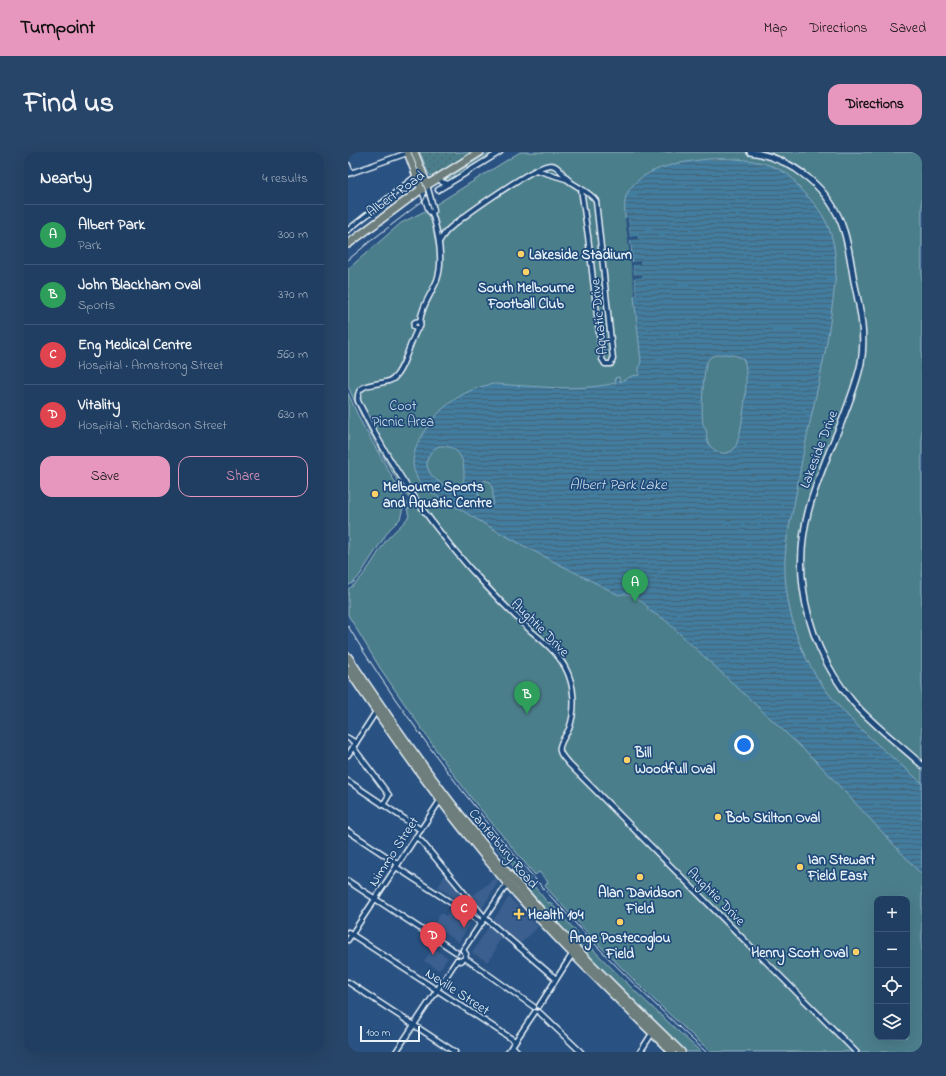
<!DOCTYPE html>
<html lang="en">
<head>
<meta charset="utf-8">
<style>
  body { margin:0; font-family:"Indie Flower",sans-serif; background:#274568; color:#f1f3f6 }
  .controls { position:absolute; right:12px; bottom:12px; display:grid; overflow:hidden; border-radius:8px; box-shadow:0 4px 16px #0002 }
  .controls button { width:36px; height:36px; display:grid; place-items:center; padding:0; border:0; border-bottom:1px solid #3c5777; background:#1f3e62; color:#f1f3f6; font:20px sans-serif }
  .scale { position:absolute; left:12px; bottom:10px; width:60px; box-sizing:border-box; padding-left:4px; border:2px solid #e8f1f8; border-top:0; font-size:11px; line-height:14px; white-space:nowrap; color:#e8f1f8; -webkit-text-stroke:3px #1f4a7a; paint-order:stroke }
  .you { position:absolute; left:396px; top:593px; width:14px; height:14px; margin:-10px; border:3px solid #fff; border-radius:50%; background:#1a73e8; box-shadow:0 0 0 6px #1a73e833 }
  .badge { display:grid; place-items:center; width:26px; height:26px; border-radius:50%; background:#e797bd; color:#fff; font-size:13px; font-weight:700 }
  .pin { position:absolute; translate:-50% -33px; filter:drop-shadow(0 1px 2px #0008) }
  .pin::after { content:''; position:absolute; top:21px; width:14px; height:12px; background:inherit; clip-path:polygon(0 0,100% 0,50% 100%) }
  .list { margin:0; padding:0; list-style:none }
  h2 { display:flex; justify-content:space-between; align-items:center; height:52px; margin:0; padding:0 16px; font-size:17px }
  h2 small { font-size:13px; font-weight:400; color:#a1aebe }
  .list li { display:grid; grid-template-columns:26px 1fr auto; gap:12px; align-items:center; box-sizing:border-box; height:60px; padding:0 16px; border-top:1px solid #3c5777 }
  .list b { display:block; font-size:15px; white-space:nowrap }
  .list p { margin:0; font-size:13px; white-space:nowrap; color:#a1aebe }
  .list em { font-size:13px; font-style:normal; color:#a1aebe }
  .actions { display:flex; gap:8px; padding:12px 16px }
  .actions a { flex:1; padding:9px 0; border:1px solid #e797bd; border-radius:12px; text-align:center; font-size:14px; color:#e797bd }
  .actions .main { background:#e797bd; color:#111 }
  .icon { flex:none; width:22px; height:22px; fill:none; stroke:currentColor; stroke-width:2; stroke-linecap:round; stroke-linejoin:round }
  .map { position:relative; flex:none; width:574px; height:900px; overflow:hidden; border-radius:12px }
  header { display:flex; align-items:center; gap:24px; box-sizing:border-box; height:56px; padding:0 20px; background:#e797bd; color:#111 }
  header strong { font-size:19px }
  nav { display:flex; gap:22px; margin-inline-start:auto; font-size:14px }
  .intro { display:flex; align-items:center; justify-content:space-between; box-sizing:border-box; height:96px; padding:0 24px }
  h1 { margin:0; font-size:28px }
  .button { padding:10px 18px; border-radius:12px; background:#e797bd; color:#111; font-size:14px; font-weight:700 }
  main { display:flex; gap:24px; padding:0 24px }
  aside { flex:1; background:#1f3e62; border-radius:12px; box-shadow:0 4px 16px #0002 }
  .map>svg:first-child { display:block }
</style>
</head>
<body>
<header>
<strong>Turnpoint</strong>
<nav><a>Map</a><a>Directions</a><a>Saved</a></nav>
</header>
<div class="intro"><h1>Find us</h1><a class="button">Directions</a></div>
<main>
<aside>
<h2>Nearby<small>4 results</small></h2>
<ul class="list">
<li><span class="badge" style="background:#2e9e5b">A</span><div><b>Albert Park</b><p>Park</p></div><em>300 m</em></li>
<li><span class="badge" style="background:#2e9e5b">B</span><div><b>John Blackham Oval</b><p>Sports</p></div><em>370 m</em></li>
<li><span class="badge" style="background:#e0444e">C</span><div><b>Eng Medical Centre</b><p>Hospital · Armstrong Street</p></div><em>560 m</em></li>
<li><span class="badge" style="background:#e0444e">D</span><div><b>Vitality</b><p>Hospital · Richardson Street</p></div><em>630 m</em></li>
</ul>
<div class="actions"><a class="main">Save</a><a>Share</a></div>
</aside>
<div class="map">
<svg width="574" height="900" viewBox="0 0 574 900">
  <defs>
    <pattern id="grass-dots" width="8" height="8" patternUnits="userSpaceOnUse"><rect width="8" height="8" fill="#4b7e8b"/><path d="M2 2h.1M6 6h.1" fill="none" stroke="#49666e" stroke-width="1.8" stroke-linecap="round"/></pattern>
    <pattern id="water-rules" width="6" height="5" patternUnits="userSpaceOnUse"><rect width="6" height="5" fill="#437c9e"/><path d="M0 2.5h6" fill="none" stroke="#446578"/></pattern>
  </defs>
  <rect width="100%" height="100%" fill="#295282"/>
  <filter id="ink" filterUnits="userSpaceOnUse"><feTurbulence type="fractalNoise" baseFrequency=".025" numOctaves="2"/><feDisplacementMap in="SourceGraphic" scale="8" xChannelSelector="R" yChannelSelector="G"/><feConvolveMatrix kernelMatrix="1 2 1 2 8 2 1 2 1" color-interpolation-filters="sRGB"/></filter>
  <g filter="url(#ink)">
    <g fill="#3a5f8e">
      <polygon points="97,723 128,761 90,735"/>
      <polygon points="147,726 150,730 133,758 123,745"/>
      <polygon points="161,745 190,775 171,793 144,770"/>
      <polygon points="103,758 123,770 111,790 85,774 93,761 98,764"/>
      <polygon points="141,774 143,774 154,784 147,796 148,797 140,810 124,801"/>
      <polygon points="85,796 100,806 91,818 76,809"/>
    </g>
    <g fill="url(#grass-dots)" stroke="#9ab8c2">
      <polygon points="72,0 125,0 84,25 80,21"/>
      <polygon points="142,0 149,0 101,29 95,29"/>
    </g>
    <g fill="#4b7e8b" stroke="#9ab8c2" fill-rule="evenodd">
      <path d="M172 0H574V900H363C304 848 249 793 197 734L200 730 191 720 187 723 124 647 93 605 32 516 0 463V437C15 429 29 401 39 387 46 379 55 373 61 364L59 357 66 354C41 317 17 276 0 234V117L53 71 79 58ZM529 747H559V885H529Z"/>
      <polygon points="0,241 12,268 60,353 55,356 52,367 41,378 12,423 6,430 0,434"/>
      <path d="M147 688 182 727 181 728 200 751 202 750C248 804 300 852 353 900H339L225 788 163 718 166 715 150 696Z"/>
    </g>
    <path fill="url(#water-rules)" stroke="#85abc2" fill-rule="evenodd" d="M361 7C386 6 418 7 439 22 447 27 450 36 457 42 471 55 481 71 485 90 490 111 487 134 484 155 479 200 467 245 458 289 453 311 450 332 446 353 443 367 439 381 438 395 435 417 438 441 443 463 460 540 518 582 574 631V723L470 611 316 467 300 458V455C292 448 281 439 271 443 219 416 165 390 115 359 102 351 86 344 74 333 71 331 69 327 68 323 60 307 70 289 79 275 94 253 120 235 146 232 187 234 229 240 268 231L267 226 271 225 272 230 284 224 291 223V215L293 209 286 145 288 143 280 66H277C277 59 276 50 278 44 290 15 334 10 361 7ZM377 202C382 203 390 203 395 207 403 215 394 288 386 297 374 309 355 293 359 280 358 277 356 275 355 272 353 263 355 214 360 208 364 202 371 203 377 202ZM91 294C109 293 116 305 116 321 116 327 116 331 111 336 100 337 84 328 80 317 76 308 83 297 91 294ZM137 328 142 330 145 339V352L142 355 136 354 130 342 132 333Z"/>
    <polygon fill="#295282" points="280,65 282,85 289,84 290,87 282,88 284,110 292,109 292,112 285,113 286,123 294,123 294,125 286,126 288,143 287,144 277,66"/>
    <g fill="none" stroke-linecap="round" stroke-linejoin="round">
      <defs>
        <g id="minor">
          <polyline points="0,13 3,21"/>
          <polyline points="188,18 221,28"/>
          <polyline points="0,22 62,0"/>
          <polyline points="91,26 94,30 100,32 152,0"/>
          <polyline points="74,38 81,59 84,61"/>
          <polyline points="90,38 100,32"/>
          <polyline points="0,78 68,24"/>
          <path d="M91 90C94 85 97 80 102 76 116 64 188 12 203 13 210 13 216 24 221 29 229 35 242 40 248 49L265 207 263 212H257L254 207 240 84 233 37"/>
          <circle cx="69" cy="173" r="3.5"/>
          <path d="M72 171C73 155 83 143 89 128 96 109 90 80 84 61L86 58 79 33"/>
          <path d="M70 176C62 189 56 218 45 227 34 235 7 227 10 249 44 318 86 379 139 435 153 450 167 464 182 478 195 489 209 500 217 515 227 533 228 558 221 577 218 583 210 593 212 599 213 604 218 608 221 612L508 900"/>
          <polyline points="0,586 8,591"/>
          <polyline points="5,595 41,643 35,653"/>
          <polyline points="0,603 29,558"/>
          <polyline points="0,629 73,678"/>
          <polyline points="0,679 50,712"/>
          <polyline points="68,685 74,690 137,766 208,827"/>
          <polyline points="48,715 134,771"/>
          <polyline points="0,729 108,800"/>
          <polyline points="0,780 167,889"/>
          <polyline points="0,788 93,647"/>
          <polyline points="115,798 160,731"/>
          <polyline points="117,806 186,855"/>
          <polyline points="109,808 113,809 117,806 118,802 115,798"/>
          <polyline points="0,830 107,900"/>
          <polyline points="191,854 225,801"/>
          <polyline points="191,860 233,900"/>
          <polyline points="164,894 170,900"/>
          <polyline points="48,900 109,808"/>
          <polyline points="160,900 187,860"/>
          <polyline points="292,900 305,880"/>
        </g>
        <path id="tertiary" d="M402 0C445 6 483 37 496 79 501 95 503 113 506 129 512 156 518 183 513 211 509 231 501 250 494 269 471 325 447 373 455 435 460 477 478 518 505 550 525 573 551 592 574 613"/>
        <g id="primary">
          <polyline points="60,0 74,38"/>
          <polyline points="66,0 79,33"/>
          <polyline points="0,92 79,33 132,0"/>
          <path d="M0 505C54 587 111 667 176 740 225 796 279 848 333 900"/>
          <path d="M0 517C51 594 106 670 167 740 217 796 271 848 324 900"/>
        </g>
      </defs>
      <use href="#minor" stroke="#e8f1f8" stroke-width="7"/>
      <use href="#tertiary" stroke="#e8f1f8" stroke-width="8"/>
      <use href="#primary" stroke="#e8f1f8" stroke-width="10"/>
      <use href="#minor" stroke="#1f4a7a" stroke-width="4"/>
      <use href="#tertiary" stroke="#1f4a7a" stroke-width="5"/>
      <use href="#primary" stroke="#6d7e7c" stroke-width="7"/>
      <g stroke="#e8f1f8" stroke-width="1">
        <polyline points="0,108 20,91 76,48 78,42 77,37 63,0"/>
        <path d="M0 474C20 508 42 540 65 572 150 693 249 801 358 900"/>
      </g>
    </g>
  </g>
  <g fill="#ffd166" stroke="#1f4a7a" stroke-width="1.5">
    <circle cx="173" cy="102" r="4"/>
    <circle cx="178" cy="120" r="4"/>
    <circle cx="27" cy="342" r="4"/>
    <circle cx="279" cy="608" r="4"/>
    <circle cx="370" cy="665" r="4"/>
    <circle cx="452" cy="715" r="4"/>
    <circle cx="292" cy="725" r="4"/>
    <path d="M169 756h4v4h4v4h-4v4h-4v-4h-4v-4h4z"/>
    <circle cx="272" cy="770" r="4"/>
    <circle cx="508" cy="800" r="4"/>
  </g>
  <g text-anchor="middle" stroke-width="3.5" stroke-linejoin="round" paint-order="stroke">
    <g font-size="14" fill="#e8f1f8" stroke="#1f4a7a">
      <text transform="translate(47 41) rotate(-36)" y="5">Albert Road</text>
      <text transform="translate(250 165) rotate(-96)" y="5">Aquatic Drive</text>
      <text transform="translate(470 297) rotate(-69)" y="5">Lakeside Drive</text>
      <text transform="translate(193 475) rotate(45)" y="5">Aughtie Drive</text>
      <text transform="translate(156 696) rotate(50)" y="5">Canterbury Road</text>
      <text transform="translate(45 699) rotate(-57)" y="5">Nimmo Street</text>
      <text transform="translate(369 744) rotate(45)" y="5">Aughtie Drive</text>
      <text transform="translate(110 839) rotate(33)" y="5">Neville Street</text>
    </g>
    <g font-size="14" font-weight="bold" fill="#e8f1f8" stroke="#1f4a7a" text-anchor="start">
      <text x="181" y="107">Lakeside Stadium</text>
      <text x="178" y="140" text-anchor="middle">South Melbourne<tspan x="178" dy="16">Football Club</tspan></text>
      <text x="35" y="339">Melbourne Sports<tspan x="35" dy="16">and Aquatic Centre</tspan></text>
      <text x="287" y="605">Bill<tspan x="287" dy="16">Woodfull Oval</tspan></text>
      <text x="378" y="670">Bob Skilton Oval</text>
      <text x="460" y="712">Ian Stewart<tspan x="460" dy="16">Field East</tspan></text>
      <text x="292" y="745" text-anchor="middle">Alan Davidson<tspan x="292" dy="16">Field</tspan></text>
      <text x="180" y="767">Health 104</text>
      <text x="272" y="790" text-anchor="middle">Ange Postecoglou<tspan x="272" dy="16">Field</tspan></text>
      <text x="500" y="805" text-anchor="end">Henry Scott Oval</text>
    </g>
    <g font-size="14" fill="#d0e0e8" stroke="#1f4a7a">
      <text x="55" y="258">Coot<tspan x="55" dy="16">Picnic Area</tspan></text>
    </g>
    <g font-size="15" font-style="italic" fill="#cfdfea" stroke="#1f4a7a">
      <text x="270" y="337">Albert Park Lake</text>
    </g>
  </g>
</svg>
<div class="controls">
<button>+</button>
<button>−</button>
<button><svg class="icon" aria-label="locate" viewBox="0 0 24 24"><circle cx="12" cy="12" r="6"/><path d="M12 2v4M12 18v4M2 12h4M18 12h4"/></svg></button>
<button><svg class="icon" aria-label="layers" viewBox="0 0 24 24"><path d="M12 4l9 5-9 5-9-5zM3 14l9 5 9-5"/></svg></button>
</div>
<div class="scale">100 m</div>
<div class="you"></div>
<div class="pin badge" style="left:287px;top:450px;background:#2e9e5b">A</div>
<div class="pin badge" style="left:179px;top:562px;background:#2e9e5b">B</div>
<div class="pin badge" style="left:116px;top:776px;background:#e0444e">C</div>
<div class="pin badge" style="left:85px;top:803px;background:#e0444e">D</div>
</div>
</main>
</body>
</html>
